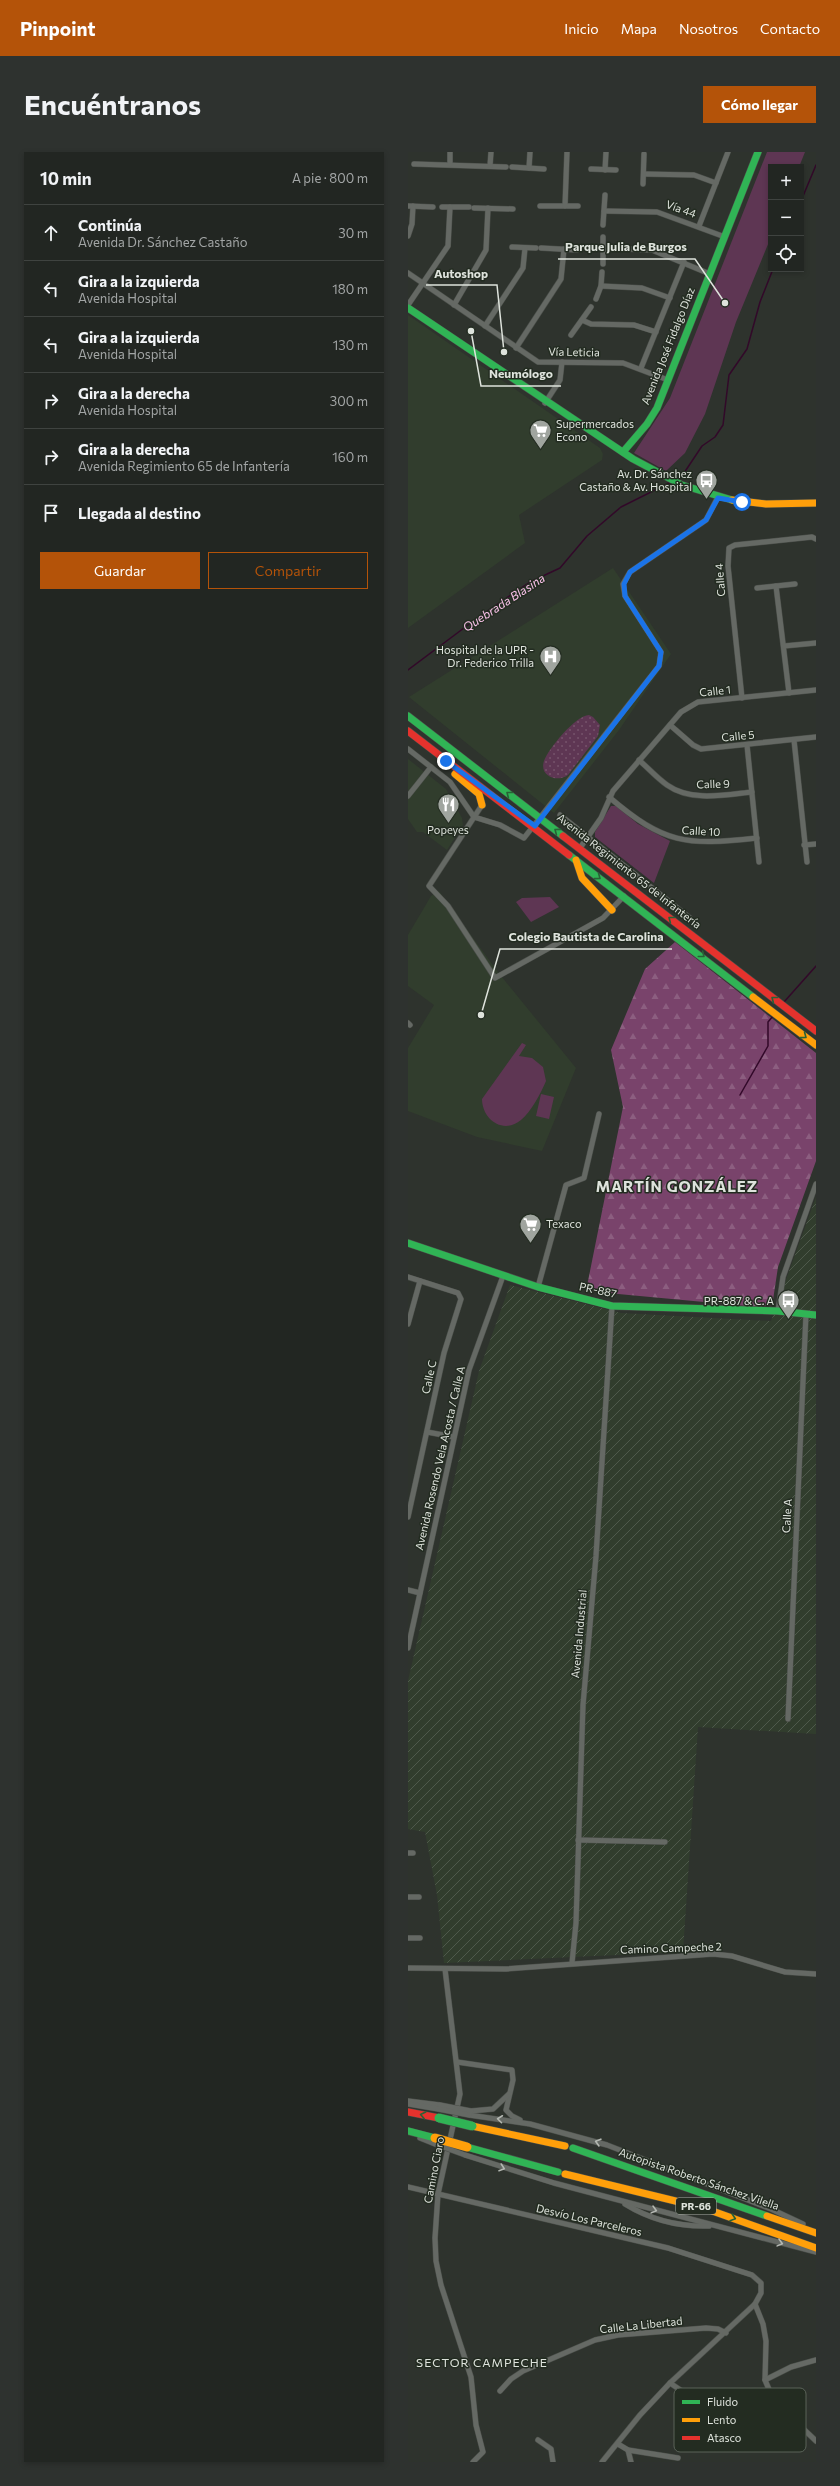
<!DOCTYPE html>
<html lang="es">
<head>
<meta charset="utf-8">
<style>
  body { margin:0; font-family:Commissioner,sans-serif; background:#2e322f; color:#f1f3f6 }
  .controls { position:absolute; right:12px; top:12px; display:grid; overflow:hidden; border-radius:0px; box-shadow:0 2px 6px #0003 }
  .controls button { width:36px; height:36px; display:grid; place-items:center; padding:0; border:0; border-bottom:1px solid #3f4340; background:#222622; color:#f1f3f6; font:20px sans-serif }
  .stop { position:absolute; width:12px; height:12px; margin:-9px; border:3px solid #1a73e8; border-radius:50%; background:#fff }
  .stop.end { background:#1a73e8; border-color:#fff; box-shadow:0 1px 4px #0008 }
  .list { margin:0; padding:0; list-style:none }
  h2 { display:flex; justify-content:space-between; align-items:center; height:52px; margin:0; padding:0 16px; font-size:17px }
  h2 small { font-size:13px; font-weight:400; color:#a2a5a5 }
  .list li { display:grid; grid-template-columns:26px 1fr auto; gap:12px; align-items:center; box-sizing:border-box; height:56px; padding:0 16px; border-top:1px solid #3f4340 }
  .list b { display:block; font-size:15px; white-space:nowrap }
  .list p { margin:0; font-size:13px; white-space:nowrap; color:#a2a5a5 }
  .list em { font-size:13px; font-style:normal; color:#a2a5a5 }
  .actions { display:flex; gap:8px; padding:12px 16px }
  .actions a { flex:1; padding:9px 0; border:1px solid #b45309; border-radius:0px; text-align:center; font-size:14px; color:#b45309 }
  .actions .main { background:#b45309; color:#fff }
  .icon { flex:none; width:22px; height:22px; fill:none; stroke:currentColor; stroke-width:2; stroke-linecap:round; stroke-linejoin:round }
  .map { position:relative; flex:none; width:408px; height:2310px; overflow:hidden; border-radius:0px }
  header { display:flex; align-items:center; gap:24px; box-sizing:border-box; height:56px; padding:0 20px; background:#b45309; color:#fff }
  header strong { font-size:19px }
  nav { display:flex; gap:22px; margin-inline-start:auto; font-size:14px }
  .intro { display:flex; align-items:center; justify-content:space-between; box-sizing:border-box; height:96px; padding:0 24px }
  h1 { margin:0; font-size:28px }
  .button { padding:10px 18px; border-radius:0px; background:#b45309; color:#fff; font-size:14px; font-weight:700 }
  main { display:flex; gap:24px; padding:0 24px }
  aside { flex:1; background:#222622; border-radius:0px; box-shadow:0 2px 6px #0003 }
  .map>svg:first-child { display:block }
</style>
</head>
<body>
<header>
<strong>Pinpoint</strong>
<nav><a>Inicio</a><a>Mapa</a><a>Nosotros</a><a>Contacto</a></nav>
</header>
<div class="intro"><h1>Encuéntranos</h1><a class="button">Cómo llegar</a></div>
<main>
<aside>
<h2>10 min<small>A pie · 800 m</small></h2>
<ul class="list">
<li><svg class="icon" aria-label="ahead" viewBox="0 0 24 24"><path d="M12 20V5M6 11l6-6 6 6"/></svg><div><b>Continúa</b><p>Avenida Dr. Sánchez Castaño</p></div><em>30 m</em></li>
<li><svg class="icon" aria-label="left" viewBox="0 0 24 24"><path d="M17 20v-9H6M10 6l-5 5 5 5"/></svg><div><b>Gira a la izquierda</b><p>Avenida Hospital</p></div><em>180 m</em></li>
<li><svg class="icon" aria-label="left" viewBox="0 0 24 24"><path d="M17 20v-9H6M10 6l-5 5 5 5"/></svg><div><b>Gira a la izquierda</b><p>Avenida Hospital</p></div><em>130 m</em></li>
<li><svg class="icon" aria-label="right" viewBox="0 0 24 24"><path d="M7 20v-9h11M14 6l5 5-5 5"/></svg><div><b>Gira a la derecha</b><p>Avenida Hospital</p></div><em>300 m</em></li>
<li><svg class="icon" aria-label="right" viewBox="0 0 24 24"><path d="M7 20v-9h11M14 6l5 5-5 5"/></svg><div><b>Gira a la derecha</b><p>Avenida Regimiento 65 de Infantería</p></div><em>160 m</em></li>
<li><svg class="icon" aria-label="arrive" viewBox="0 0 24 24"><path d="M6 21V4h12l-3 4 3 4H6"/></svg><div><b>Llegada al destino</b></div></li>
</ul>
<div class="actions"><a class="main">Guardar</a><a>Compartir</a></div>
</aside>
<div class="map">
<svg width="408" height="2310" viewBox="0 0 408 2310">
  <defs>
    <pattern id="industrial-furrows" width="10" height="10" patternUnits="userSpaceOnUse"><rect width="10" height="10" fill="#313d2d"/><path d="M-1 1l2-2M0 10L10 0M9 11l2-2" fill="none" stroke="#4e594b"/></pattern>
    <pattern id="grass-dots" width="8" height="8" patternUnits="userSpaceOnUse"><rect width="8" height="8" fill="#5e3653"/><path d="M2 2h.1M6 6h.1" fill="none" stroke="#75536b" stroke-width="1.8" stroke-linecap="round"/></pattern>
    <pattern id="forest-firs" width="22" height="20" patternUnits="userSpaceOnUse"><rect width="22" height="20" fill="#79436b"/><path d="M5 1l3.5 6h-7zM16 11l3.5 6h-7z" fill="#8c5e80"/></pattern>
  </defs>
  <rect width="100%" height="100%" fill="#2e332d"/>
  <g fill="#313d2d">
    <polygon points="0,163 192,296 195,302 194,308 111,363 117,391 0,476"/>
    <polygon points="205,416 263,502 211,578 146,661 1,545"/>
    <polygon points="0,607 38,637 54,666 55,673 39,698 15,680 9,680 0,667"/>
    <polygon points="31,739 89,819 168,916 134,999 69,985 0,959 0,896 26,853 0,834 0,783 23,744"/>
  </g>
  <polygon fill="url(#industrial-furrows)" points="408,1045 408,1582 290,1575 275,1800 36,1811 29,1743 17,1680 0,1677 0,1529 71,1219 102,1133 213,1161 363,1169"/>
  <path fill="url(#grass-dots)" d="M181 563 185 565 192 573 190 584 160 623C149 631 131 624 136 609 140 597 168 563 181 563Z"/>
  <polygon fill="url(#forest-firs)" points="267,790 408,901 408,1009 370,1115 365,1148 360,1154 339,1154 178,1139 215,955 203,898 237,817"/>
  <g fill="#5e3653">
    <polygon points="359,0 397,0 391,15 363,15 363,85 328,170 297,262 277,301 258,319 226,301 262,246"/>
    <polygon points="203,654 208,654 230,672 262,689 246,731 187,685 187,680"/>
    <polygon points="142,745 151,755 123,770 108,750 114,746"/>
    <path d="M114 891 118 893 111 904 124 906 135 915 138 929C133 941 123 960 113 968 95 983 74 967 74 947Z"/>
    <polygon points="133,942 146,945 141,967 128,964"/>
  </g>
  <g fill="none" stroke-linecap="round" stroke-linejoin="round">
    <g stroke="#320929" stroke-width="1.5">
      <polyline points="393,49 408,13"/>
      <polyline points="268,328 274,324 294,294 307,285 315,273 321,223 339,197 352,150 365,117"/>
      <polyline points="0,518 72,464 122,430 152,416 179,384 213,355 263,330"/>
      <polyline points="376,850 408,814"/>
      <polyline points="332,943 360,894 360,870 365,864"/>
    </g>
    <defs>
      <g id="street">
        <polyline points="6,12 98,15"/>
        <polyline points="42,12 42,0"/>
        <polyline points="82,14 83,0"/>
        <polyline points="104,15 136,17"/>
        <polyline points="121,16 122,0"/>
        <polyline points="183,17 208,18"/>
        <polyline points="197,18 198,0"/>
        <polyline points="236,22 286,23 308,31"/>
        <polyline points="235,32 236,2"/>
        <polyline points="0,54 25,55"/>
        <polyline points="132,54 170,54"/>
        <polyline points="157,54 159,0"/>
        <polyline points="34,55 61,55"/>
        <polyline points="66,56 105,57"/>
        <polyline points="196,59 249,60 317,85"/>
        <polyline points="195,73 197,43"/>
        <polyline points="291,74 320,0"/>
        <polyline points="0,84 4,72 5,54"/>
        <polyline points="104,95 128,96"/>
        <polyline points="133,96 169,98"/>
        <polyline points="195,96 244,98 302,122"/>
        <polyline points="195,112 195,85"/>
        <polyline points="0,121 130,210 215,211 260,228"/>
        <polyline points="193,134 234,136 262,146"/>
        <polyline points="188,147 193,134 194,120"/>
        <polyline points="0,153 40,94 42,55"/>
        <polyline points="46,153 78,98 80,56"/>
        <polyline points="174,168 183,172 226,173 248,180"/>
        <polyline points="77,174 115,116 117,96"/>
        <polyline points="163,183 183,155"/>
        <polyline points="108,196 153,127 156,97"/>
        <polyline points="233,216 276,110"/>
        <polyline points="137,251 152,228 154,210"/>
        <polyline points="368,434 381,541"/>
        <polyline points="349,436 387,432"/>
        <polyline points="376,494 408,491"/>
        <polyline points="334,546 320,414 321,396 327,393 404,385 408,387"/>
        <polyline points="262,573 285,593 293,597 408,585"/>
        <polyline points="386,588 399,710"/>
        <polyline points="339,593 351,710"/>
        <polyline points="0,597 42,630 66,665 92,673 116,686 251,514 253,500 217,444 215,432 222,420 298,368 310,345"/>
        <path d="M231 608C240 616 249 626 259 633 283 650 316 643 344 640"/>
        <polyline points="0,644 23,615"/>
        <path d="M201 645C256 692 278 694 349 686"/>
        <polyline points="74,653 21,734 40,754 87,826 195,766 216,744"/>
        <polyline points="152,663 282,766"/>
        <polyline points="396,693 408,692"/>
        <polyline points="172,696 193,666 205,639 273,560 290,550 408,538"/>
        <polyline points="0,871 2,873"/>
        <polyline points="0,1125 50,1141 53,1147 36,1201 0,1365"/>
        <polyline points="130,1135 158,1033 176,1026 191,962"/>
        <polyline points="370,1159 375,1125 408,1032"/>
        <polyline points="0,1172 12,1129"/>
        <polyline points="19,1280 46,1285"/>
        <polyline points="0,1438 12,1441"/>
        <polyline points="0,1496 61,1218 95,1124"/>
        <polyline points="380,1567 398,1162"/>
        <polyline points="170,1688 257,1690"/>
        <polyline points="0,1701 5,1701"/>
        <polyline points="0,1745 11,1745"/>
        <polyline points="0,1786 12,1786"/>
        <polyline points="164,1811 168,1771 175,1553 188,1404 204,1154"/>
        <polyline points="0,1816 98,1817 305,1802 324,1804 377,1820 408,1822"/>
        <polyline points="37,1817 52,1942 30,2042 27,2086 28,2109 33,2133 63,2225 68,2273 75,2300 65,2310"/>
        <polyline points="49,1910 104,1918 105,1928 98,1958 104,1964 112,1968"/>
        <polyline points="0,1949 32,1953"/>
        <polyline points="0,1952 30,1957"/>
        <polyline points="63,1959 85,1957 101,1942"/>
        <polyline points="61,1963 122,1972 199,1993 363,2057 395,2072"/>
        <polyline points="12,1986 27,1992"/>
        <polyline points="57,2003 146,2031 408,2100"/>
        <polyline points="0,2035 260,2096 344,2123 353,2131 353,2141 347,2152 262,2231 232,2263 194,2310"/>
        <path d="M217 2052C243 2068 270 2075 301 2074"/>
        <polyline points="347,2152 355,2172 358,2189 357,2228 366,2249 408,2289"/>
        <polyline points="357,2228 383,2215 408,2208"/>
        <polyline points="262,2231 299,2256 303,2272"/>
        <polyline points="92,2239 103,2227 115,2219 187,2188 210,2183 298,2176 310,2177 318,2181"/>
        <polyline points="130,2288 143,2297 145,2310"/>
        <polyline points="210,2292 220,2298 270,2306"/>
        <polyline points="220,2298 223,2310"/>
      </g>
      <g id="fast">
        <polyline points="0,156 225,307 274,333 324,348"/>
        <polyline points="215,300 239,272 249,256 350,0"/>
        <polyline points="0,564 155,684"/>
        <polyline points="161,703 345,845"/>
        <polyline points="0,1091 130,1135 204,1154 370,1159 408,1163"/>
        <polyline points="0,1979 27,1986"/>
        <polyline points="59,1995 150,2020"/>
        <polyline points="165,1996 359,2064"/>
      </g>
      <g id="slow">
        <polyline points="324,348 358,352 408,351"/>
        <polyline points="47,622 71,642 74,653"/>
        <polyline points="168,708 174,726 204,758"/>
        <polyline points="345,845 408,893"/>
        <polyline points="64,1974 157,1994"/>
        <polyline points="157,2022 296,2056 408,2096"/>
        <polyline points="359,2064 408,2081"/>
      </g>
      <g id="jam">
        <polyline points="0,579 161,703"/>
        <polyline points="155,684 408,879"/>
        <polyline points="0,1960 31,1966"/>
      </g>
    </defs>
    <use href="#street" stroke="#4b4f4a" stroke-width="6"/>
    <use href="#fast" stroke="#4b4f4a" stroke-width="8"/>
    <use href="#slow" stroke="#4b4f4a" stroke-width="8"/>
    <use href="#jam" stroke="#4b4f4a" stroke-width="8"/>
    <use href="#street" stroke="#656964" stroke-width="5"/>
    <use href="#fast" stroke="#30b455" stroke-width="7"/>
    <use href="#slow" stroke="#ff9f0a" stroke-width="7"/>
    <use href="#jam" stroke="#e5322d" stroke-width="7"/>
    <defs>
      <g id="street-bridge">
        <polyline points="32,1953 63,1959"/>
        <polyline points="30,1957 61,1963"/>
        <polyline points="27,1992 57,2003"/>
      </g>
      <polyline id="fast-bridge" points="31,1966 64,1974"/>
      <polyline id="slow-bridge" points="27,1986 59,1995"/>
    </defs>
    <use href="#street-bridge" stroke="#4b4f4a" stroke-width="6" stroke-linecap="butt"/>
    <use href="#fast-bridge" stroke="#4b4f4a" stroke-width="10" stroke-linecap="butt"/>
    <use href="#slow-bridge" stroke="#4b4f4a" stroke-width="10" stroke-linecap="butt"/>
    <use href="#street-bridge" stroke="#656964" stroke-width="5"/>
    <use href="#fast-bridge" stroke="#30b455" stroke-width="9"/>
    <use href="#slow-bridge" stroke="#ff9f0a" stroke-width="9"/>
  </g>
  <defs><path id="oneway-chevron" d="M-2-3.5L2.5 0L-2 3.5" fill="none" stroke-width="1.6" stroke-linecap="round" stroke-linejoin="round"/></defs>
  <g stroke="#286236">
    <use href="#oneway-chevron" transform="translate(101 642) rotate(-142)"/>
    <use href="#oneway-chevron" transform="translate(149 679) rotate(-143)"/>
    <use href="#oneway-chevron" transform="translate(190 725) rotate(37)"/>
    <use href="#oneway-chevron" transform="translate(263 767) rotate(-142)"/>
    <use href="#oneway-chevron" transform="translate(294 803) rotate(38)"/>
    <use href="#oneway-chevron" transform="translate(366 847) rotate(-142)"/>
    <use href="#oneway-chevron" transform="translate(396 884) rotate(37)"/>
    <use href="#oneway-chevron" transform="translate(15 1963) rotate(-168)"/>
    <use href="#oneway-chevron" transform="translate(325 2066) rotate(18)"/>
  </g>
  <g stroke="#b4b8b2">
    <use href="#oneway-chevron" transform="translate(92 1967) rotate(-173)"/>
    <use href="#oneway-chevron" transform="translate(190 1990) rotate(-164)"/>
    <use href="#oneway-chevron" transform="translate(94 2016) rotate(19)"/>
    <use href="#oneway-chevron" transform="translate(246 2058) rotate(15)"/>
    <use href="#oneway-chevron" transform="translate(372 2091) rotate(15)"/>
  </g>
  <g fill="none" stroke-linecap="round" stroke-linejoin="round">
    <polyline stroke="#1a73e8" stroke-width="5" points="38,609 127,674 251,514 253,500 217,444 216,432 222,420 298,368 310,346 334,350"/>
  </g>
  <defs>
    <symbol id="supermarket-pin" viewBox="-11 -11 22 30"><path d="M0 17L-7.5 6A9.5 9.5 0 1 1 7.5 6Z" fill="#a0a59f" stroke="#232c21"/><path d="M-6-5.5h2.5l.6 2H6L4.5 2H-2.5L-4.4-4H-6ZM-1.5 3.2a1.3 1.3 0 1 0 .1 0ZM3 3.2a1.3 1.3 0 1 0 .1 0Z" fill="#fff"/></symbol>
    <symbol id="bus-pin" viewBox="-11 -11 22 30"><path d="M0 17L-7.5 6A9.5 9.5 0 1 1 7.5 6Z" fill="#a0a59f" stroke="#232c21"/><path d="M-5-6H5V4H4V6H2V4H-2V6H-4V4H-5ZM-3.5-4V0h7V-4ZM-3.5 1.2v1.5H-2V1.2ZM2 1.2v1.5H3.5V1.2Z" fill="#fff"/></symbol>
    <symbol id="hospital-pin" viewBox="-11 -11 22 30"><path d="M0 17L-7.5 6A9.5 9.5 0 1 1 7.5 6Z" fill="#a0a59f" stroke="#232c21"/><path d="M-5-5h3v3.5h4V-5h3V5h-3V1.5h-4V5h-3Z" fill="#fff"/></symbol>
    <symbol id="restaurant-pin" viewBox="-11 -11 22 30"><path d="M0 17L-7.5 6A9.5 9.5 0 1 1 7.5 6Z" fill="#a0a59f" stroke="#232c21"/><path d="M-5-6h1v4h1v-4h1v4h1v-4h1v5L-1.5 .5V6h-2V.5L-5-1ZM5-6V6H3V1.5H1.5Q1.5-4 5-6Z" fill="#fff"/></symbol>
  </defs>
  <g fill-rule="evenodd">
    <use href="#supermarket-pin" x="120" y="266" width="25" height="34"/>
    <use href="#bus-pin" x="286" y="316" width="25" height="34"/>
    <use href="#hospital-pin" x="130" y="492" width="25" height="34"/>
    <use href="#restaurant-pin" x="28" y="640" width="25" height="34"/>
    <use href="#supermarket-pin" x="110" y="1060" width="25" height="34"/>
    <use href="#bus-pin" x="368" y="1136" width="25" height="34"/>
  </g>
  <g text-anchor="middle" stroke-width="3" stroke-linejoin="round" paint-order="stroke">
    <rect fill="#232c21" stroke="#a6aca4" stroke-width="1" x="268" y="2046" width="40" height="16" rx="3"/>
    <g font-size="10" font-weight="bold" fill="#dee3dc">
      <text x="288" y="2058">PR-66</text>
    </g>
    <g font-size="11" fill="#dee3dc" stroke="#232c21">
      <text transform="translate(273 57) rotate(20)" y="4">Vía 44</text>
      <text transform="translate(260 194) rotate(-68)" y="4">Avenida José Fidalgo Díaz</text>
      <text transform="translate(166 200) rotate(1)" y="4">Vía Leticia</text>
      <text transform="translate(312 428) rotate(-94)" y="4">Calle 4</text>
      <text transform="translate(307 539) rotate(-6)" y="4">Calle 1</text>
      <text transform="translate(330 584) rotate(-5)" y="4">Calle 5</text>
      <text transform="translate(305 632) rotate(-2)" y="4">Calle 9</text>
      <text transform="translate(293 679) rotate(3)" y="4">Calle 10</text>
      <text transform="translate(221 719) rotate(38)" y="4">Avenida Regimiento 65 de Infantería</text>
      <text transform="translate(190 1138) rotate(12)" y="4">PR-887</text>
      <text transform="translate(21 1225) rotate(-78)" y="4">Calle C</text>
      <text transform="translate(32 1306) rotate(-77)" y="4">Avenida Rosendo Vela Acosta / Calle A</text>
      <text transform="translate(379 1364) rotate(-87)" y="4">Calle A</text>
      <text transform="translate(171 1482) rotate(-85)" y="4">Avenida Industrial</text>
      <text transform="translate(263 1796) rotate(-2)" y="4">Camino Campeche 2</text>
      <text transform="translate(26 2018) rotate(-79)" y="4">Camino Ciaro</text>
      <text transform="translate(291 2027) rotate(19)" y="4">Autopista Roberto Sánchez Vilella</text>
      <text transform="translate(181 2068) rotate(13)" y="4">Desvío Los Parceleros</text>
      <text transform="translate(233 2173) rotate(-6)" y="4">Calle La Libertad</text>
    </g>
    <g font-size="11" fill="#dee3dc" stroke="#232c21" text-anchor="end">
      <text x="148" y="276" text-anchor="start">Supermercados<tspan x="148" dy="13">Econo</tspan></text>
      <text x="284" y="326">Av. Dr. Sánchez<tspan x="284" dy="13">Castaño &amp; Av. Hospital</tspan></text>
      <text x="126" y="502">Hospital de la UPR -<tspan x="126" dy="13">Dr. Federico Trilla</tspan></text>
      <text x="40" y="682" text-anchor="middle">Popeyes</text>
      <text x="138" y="1076" text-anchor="start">Texaco</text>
      <text x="366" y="1153">PR-887 &amp; C. A</text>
    </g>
    <g font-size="12" font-style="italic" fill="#f8c0e8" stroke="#232c21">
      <text transform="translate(96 451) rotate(-33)" y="4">Quebrada Blasina</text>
    </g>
    <g font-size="12" letter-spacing="1" fill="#dee3dc" stroke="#232c21">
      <text x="74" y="2215">SECTOR CAMPECHE</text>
    </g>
    <g font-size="15" font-weight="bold" letter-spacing="1" fill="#dee3dc" stroke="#232c21">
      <text x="269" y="1040">MARTÍN GONZÁLEZ</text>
    </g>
  </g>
  <rect x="266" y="2236" width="132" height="64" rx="6" fill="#232c21" stroke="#5b6359" stroke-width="1"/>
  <rect x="274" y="2248" width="18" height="4" fill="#30b455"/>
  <rect x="274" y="2266" width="18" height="4" fill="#ff9f0a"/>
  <rect x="274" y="2284" width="18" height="4" fill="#e5322d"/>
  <g font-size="11" fill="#dee3dc">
    <text x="299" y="2254">Fluido</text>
    <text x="299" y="2272">Lento</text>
    <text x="299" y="2290">Atasco</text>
  </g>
  <path fill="none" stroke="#dee3dc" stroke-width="1.5" d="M317 151L287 107H150M96 200L89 133H18M63 179L73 234H153M73 863L92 797H264"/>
  <g fill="#dee3dc" stroke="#232c21" stroke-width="1.5">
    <circle cx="317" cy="151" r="4"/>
    <circle cx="96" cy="200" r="4"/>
    <circle cx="63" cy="179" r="4"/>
    <circle cx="73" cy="863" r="4"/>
  </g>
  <g font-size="12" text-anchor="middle" font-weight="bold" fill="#dee3dc" stroke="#232c21" stroke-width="3" stroke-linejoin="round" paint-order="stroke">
    <text x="218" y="99">Parque Julia de Burgos</text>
    <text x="53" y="126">Autoshop</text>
    <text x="113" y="226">Neumólogo</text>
    <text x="178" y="789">Colegio Bautista de Carolina</text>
  </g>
</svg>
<div class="controls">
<button>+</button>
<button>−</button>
<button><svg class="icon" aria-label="locate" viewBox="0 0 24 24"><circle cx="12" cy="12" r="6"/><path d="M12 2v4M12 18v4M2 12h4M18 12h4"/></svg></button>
</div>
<div class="stop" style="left:334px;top:350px"></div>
<div class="stop end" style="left:38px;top:609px"></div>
</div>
</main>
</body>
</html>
